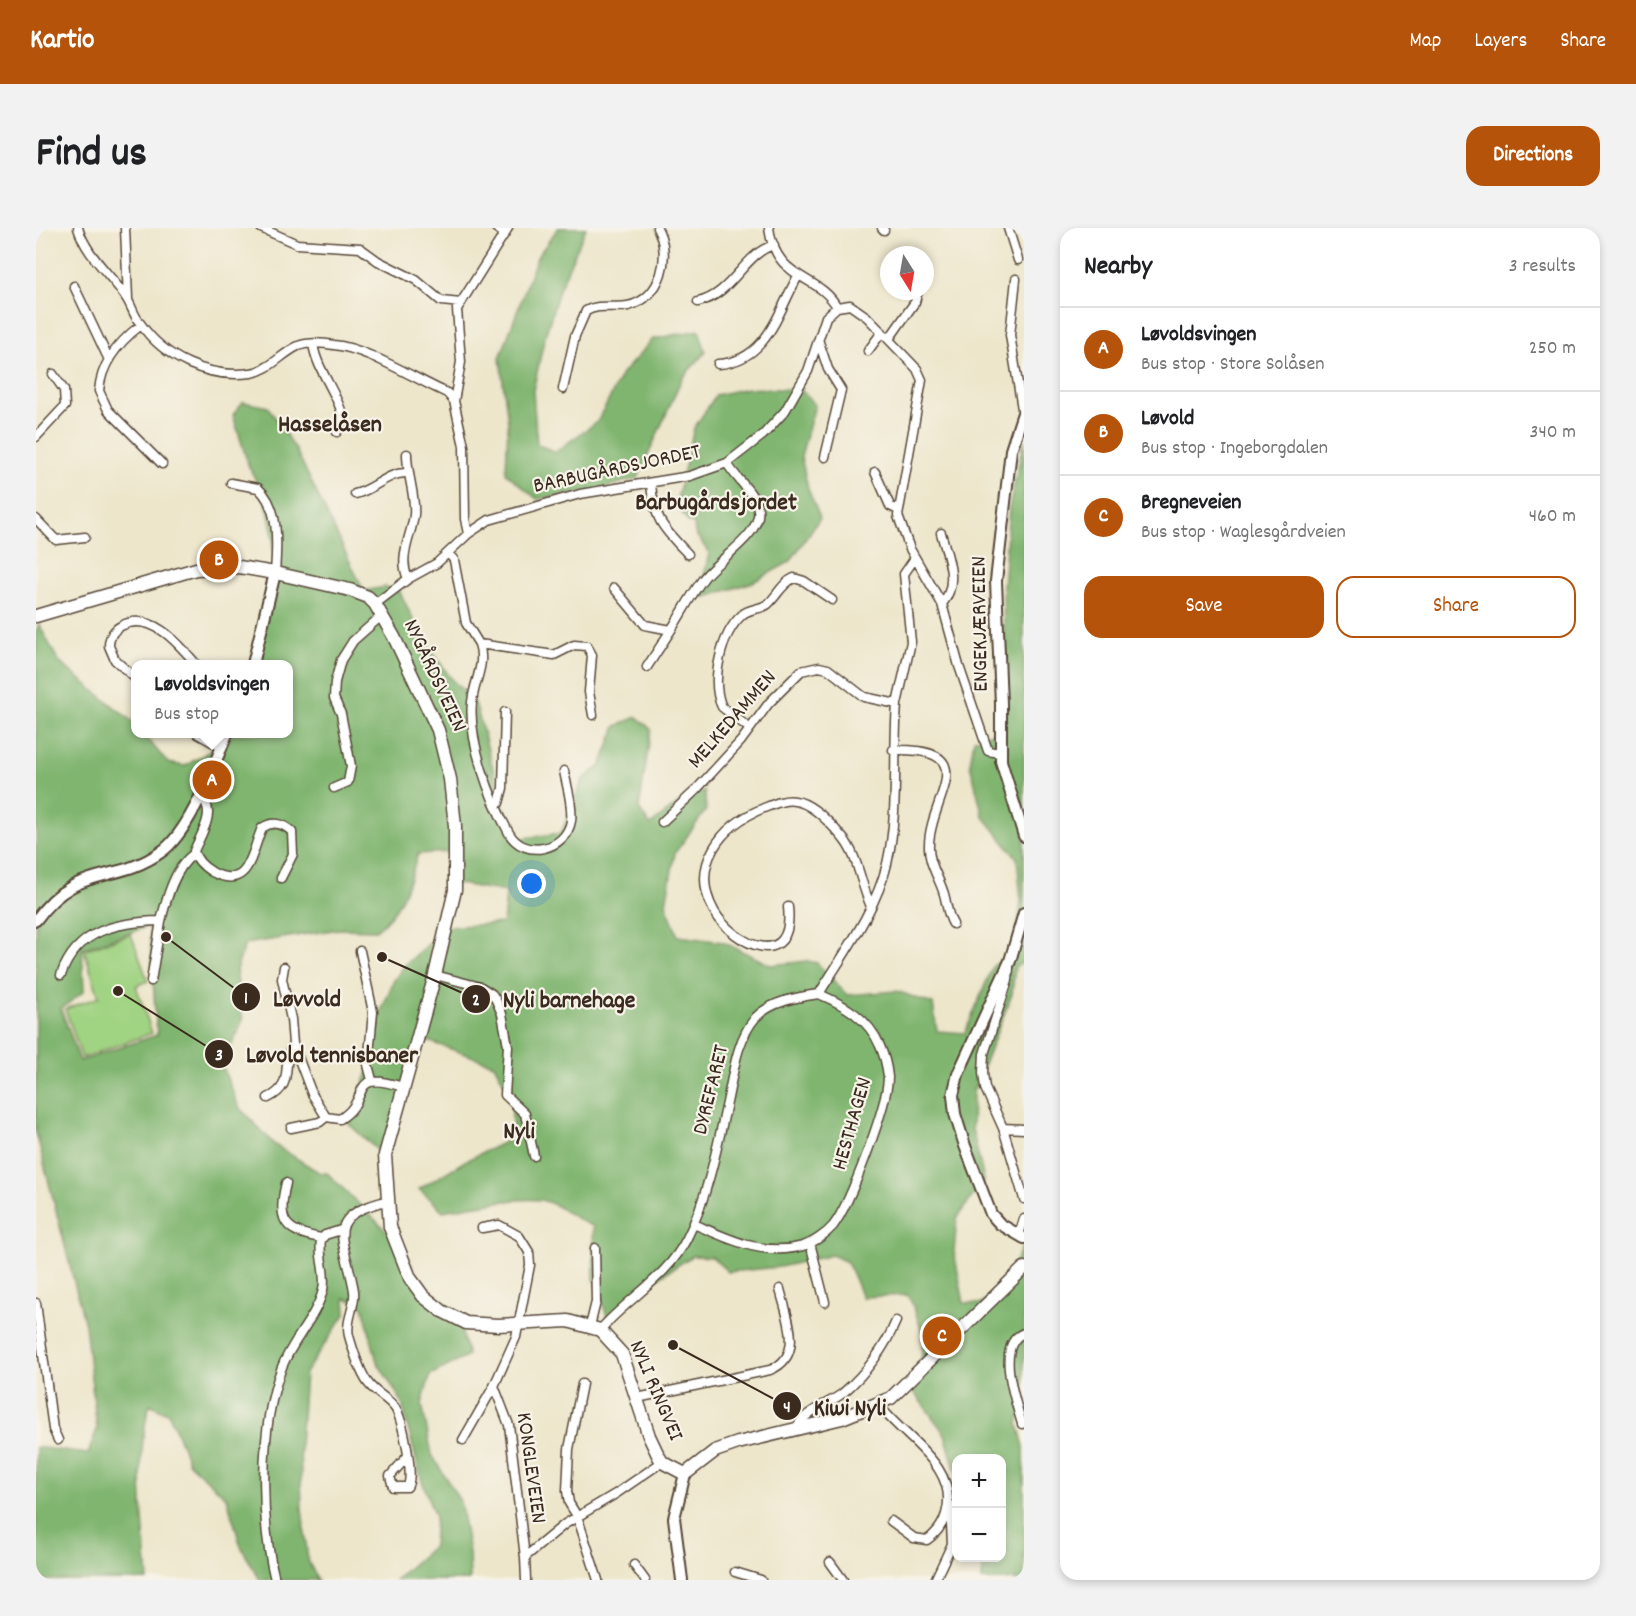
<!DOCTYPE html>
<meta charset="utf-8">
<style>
:root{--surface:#fff;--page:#f2f2f2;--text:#202124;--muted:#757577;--line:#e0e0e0;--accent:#b45309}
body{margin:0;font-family:Dekko,sans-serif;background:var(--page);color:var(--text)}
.controls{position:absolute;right:18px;bottom:18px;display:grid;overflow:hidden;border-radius:12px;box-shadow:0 3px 9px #0003}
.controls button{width:54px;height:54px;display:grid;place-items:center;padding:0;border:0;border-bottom:2px solid var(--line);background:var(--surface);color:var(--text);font:30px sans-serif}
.compass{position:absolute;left:844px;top:18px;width:54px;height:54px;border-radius:50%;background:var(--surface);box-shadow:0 3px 9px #0003;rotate:169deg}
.you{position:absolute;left:496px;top:656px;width:21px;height:21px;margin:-15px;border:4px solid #fff;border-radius:50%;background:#1a73e8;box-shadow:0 0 0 9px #1a73e833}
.badge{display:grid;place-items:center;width:39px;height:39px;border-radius:50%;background:var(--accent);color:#fff;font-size:20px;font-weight:700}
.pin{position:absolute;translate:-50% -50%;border:3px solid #fff;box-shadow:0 2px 6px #0006}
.popup{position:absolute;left:95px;top:432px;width:162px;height:78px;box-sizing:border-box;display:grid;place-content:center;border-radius:12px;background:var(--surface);filter:drop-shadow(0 2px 4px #0005);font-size:20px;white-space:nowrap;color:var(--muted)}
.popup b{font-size:22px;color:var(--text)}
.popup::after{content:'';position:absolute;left:50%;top:100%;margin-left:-12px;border:12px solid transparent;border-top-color:var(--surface)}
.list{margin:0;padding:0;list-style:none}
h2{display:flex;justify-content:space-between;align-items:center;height:78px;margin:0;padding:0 24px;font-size:26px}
h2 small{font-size:20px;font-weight:400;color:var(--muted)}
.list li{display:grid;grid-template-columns:39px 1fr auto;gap:18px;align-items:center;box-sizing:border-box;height:84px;padding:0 24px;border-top:2px solid var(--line)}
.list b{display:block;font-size:22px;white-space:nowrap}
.list p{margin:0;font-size:20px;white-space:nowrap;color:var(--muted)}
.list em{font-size:20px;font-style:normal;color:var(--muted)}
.actions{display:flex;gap:12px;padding:18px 24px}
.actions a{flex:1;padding:14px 0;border:2px solid var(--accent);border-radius:18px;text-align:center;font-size:21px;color:var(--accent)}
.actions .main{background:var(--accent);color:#fff}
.map{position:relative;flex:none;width:988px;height:1352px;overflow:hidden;border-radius:18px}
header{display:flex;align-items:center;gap:36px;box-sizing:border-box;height:84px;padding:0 30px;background:var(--accent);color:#fff}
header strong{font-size:28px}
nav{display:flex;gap:33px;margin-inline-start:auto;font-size:21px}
.intro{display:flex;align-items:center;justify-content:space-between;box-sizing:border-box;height:144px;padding:0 36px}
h1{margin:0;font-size:42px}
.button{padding:15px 27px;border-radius:18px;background:var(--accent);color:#fff;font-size:21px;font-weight:700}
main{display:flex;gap:36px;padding:0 36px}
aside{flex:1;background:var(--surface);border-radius:18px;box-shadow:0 3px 9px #0003}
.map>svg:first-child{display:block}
.green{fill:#a0d382;stroke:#6e7e50;stroke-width:1.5}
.forest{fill:#80b570;stroke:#5e7047;stroke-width:1.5;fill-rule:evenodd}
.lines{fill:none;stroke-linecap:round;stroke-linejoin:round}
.minor-casing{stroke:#564638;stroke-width:11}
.tertiary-casing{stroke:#564638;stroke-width:14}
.secondary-casing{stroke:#564638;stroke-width:15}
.minor{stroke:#fff;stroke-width:8}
.tertiary{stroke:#fff;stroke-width:10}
.secondary{stroke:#fff;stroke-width:12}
.labels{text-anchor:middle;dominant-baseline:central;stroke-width:4.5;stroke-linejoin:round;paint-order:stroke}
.street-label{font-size:22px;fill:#3b2a1e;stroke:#f7f3e8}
.neighbourhood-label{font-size:24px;font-weight:bold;fill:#3b2a1e;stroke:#f7f3e8}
.leader{fill:none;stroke:#3b2a1e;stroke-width:2}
.callout-dot{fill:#3b2a1e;stroke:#f7f3e8;stroke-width:2}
.mark-label{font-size:18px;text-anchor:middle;font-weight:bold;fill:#fff}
.callout-label{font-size:24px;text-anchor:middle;font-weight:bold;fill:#3b2a1e;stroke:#f7f3e8;stroke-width:4.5;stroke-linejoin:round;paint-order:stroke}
</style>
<header>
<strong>Kartio</strong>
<nav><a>Map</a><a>Layers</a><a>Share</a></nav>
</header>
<div class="intro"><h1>Find us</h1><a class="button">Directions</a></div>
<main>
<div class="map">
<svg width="988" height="1352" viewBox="0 0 988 1352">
<rect width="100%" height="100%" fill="#f7f3e8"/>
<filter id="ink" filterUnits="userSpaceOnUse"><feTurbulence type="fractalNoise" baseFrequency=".0167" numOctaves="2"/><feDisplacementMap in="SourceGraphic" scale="12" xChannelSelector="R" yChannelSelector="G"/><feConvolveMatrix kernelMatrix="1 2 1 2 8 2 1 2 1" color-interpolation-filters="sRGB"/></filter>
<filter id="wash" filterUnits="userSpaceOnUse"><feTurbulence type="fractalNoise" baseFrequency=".008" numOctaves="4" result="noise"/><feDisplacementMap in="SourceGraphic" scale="24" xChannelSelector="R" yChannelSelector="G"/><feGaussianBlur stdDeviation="1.35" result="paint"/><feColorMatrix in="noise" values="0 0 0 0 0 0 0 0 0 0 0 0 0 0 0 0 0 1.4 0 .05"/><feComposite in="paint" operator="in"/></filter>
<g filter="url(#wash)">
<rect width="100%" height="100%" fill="#ede6cb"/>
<!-- green -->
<path class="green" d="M95,706l17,47 -12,5 16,47 -70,25 -17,-49 34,-12 -15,-47z"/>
<!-- forest -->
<path class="forest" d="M522,0h28l-27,62 -15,50 -11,51 4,53 18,8 43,-31 24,-47 31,-35 46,-9 7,22 -24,26 -44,100 -44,13 -57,8 -31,-26 2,-51 -8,-64 37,-101z
M712,160l53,2 14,15 -14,51 7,33 12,29 -30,44 -37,20 -50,16 -1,-13 7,-32 -14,-20 -1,-9 -6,-2 -12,-19 18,-75 22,-33z
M207,174l25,5 28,43 68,141 21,-4 14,3 23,48 31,43 22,21 28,103 15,34 43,-6 22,-54 18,-13 15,-40 21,-9 14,12 -12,80 11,16 42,-32 13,-2 1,19 -31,43 -9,51 12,32 45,6 48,23 36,-4 10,2 30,32 50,-4 36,13 4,27 28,2 28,-67 21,-14 7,-51 -4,-43 -34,-42 -13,-52 4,-25 21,-7 2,-52 7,-47 -1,-46 6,-79 15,-68v523l-9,3 -3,28 -39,98 -1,37 12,51 -27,38 -3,34 10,51 18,1 28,-31 14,-30v157l-6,24 6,23v133h-42l2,-22h18v-100h-45l-1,14 -11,-38 -32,-43c13,-42 14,-56 -5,-96l-46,2 -15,-35 -15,-7 -52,12 -52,5 -16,-15 -20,-1 -45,29 -39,34 -14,-40 -1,-53c-18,-6 -29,-18 -45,-24 -17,-8 -84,5 -105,9l-24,-22 46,-28 48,-23 -2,-42 -17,-32 -66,-23 -12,7 -30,110 -37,-34 20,-55 10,-53 15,-36 11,-15 42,-38 56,-4 3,-31 -52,-9 -5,-31 -31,2c-10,31 -16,55 -42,76l-37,-1 -94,15 -9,26 7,50 -21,46 17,41 36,38 45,28h7l76,74 19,41 37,34 9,34 -38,19 -8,29 10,51 28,46 9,52 1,27h-75l38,-34 2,-29 -15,-42 -19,-75 -24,-38 -14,-56 -18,-8 1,15 -41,60 -5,73 2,62 6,53 10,19h-58l-19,-33 -14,-49 -38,-35 -20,-49 -19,-10c-16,53 -6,121 -2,176h-112v-133l52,7 9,-25 -12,-104 -49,-193v-500l3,-8 20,38 75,61 2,11h7l25,29 17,3 45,-27 2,-5h56v-70h-33l19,-78 -1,-52 -8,-36 -16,-31 -16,-52zM113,698l8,109 -77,26 -19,-52 23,-18 -2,-42z"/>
</g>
<g filter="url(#ink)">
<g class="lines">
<!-- minor casing -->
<g class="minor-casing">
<path id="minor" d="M42,0c9,29 33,46 49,71 5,8 7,17 13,24 24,35 68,56 111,50 19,-3 30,-19 47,-27 10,-4 26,-3 36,-1 33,3 81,34 113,48l7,8
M89,0l3,71
M225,0l36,16 63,4 18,13 38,19 25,21 20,2
M460,0l9,6
M733,0c7,54 49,45 68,79l13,-2 17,12 50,52 5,11 -24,136 12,33 32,55 17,62 29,85 12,2
M846,0l2,2
M972,0l10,32
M980,51l-6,56 13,80
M38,58l35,74
M662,74c34,-7 46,-49 76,-57
M105,97c-21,16 -40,38 -42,66l9,19 54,54
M853,111l26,-37 3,-11
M783,114l9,27 13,21 -16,67
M277,116c4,27 25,49 31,76l-7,12
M832,123l14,-19
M682,136c50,-3 60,-53 80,-88
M527,161l12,-53 11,-25c13,-8 28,-2 42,-5 34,-8 44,-51 29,-78
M0,209l29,-31 -1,-16 -11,-16
M371,226c0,21 9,43 7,61 -3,23 -16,41 -6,64
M839,244l15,34 8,4
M195,255l27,5c22,19 19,57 17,85
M615,256c3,36 13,45 37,70
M319,266c19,-4 33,-22 52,-21
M0,291l20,21 29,-3
M905,305c6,23 19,50 1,71
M432,306l-3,-15 -1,-73 -10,-45 7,-39 -4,-53 51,-81
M412,325l6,7 12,63 13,21 75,11 20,-10 13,1 5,9 -3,37 4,23
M578,360l31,37 26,5c11,-17 20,-35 32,-51 13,-19 60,-44 55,-70 -3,-16 -23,-31 -31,-46
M339,376l33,-25 29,-16 31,-29 21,-14 91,-26 110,-18 37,-13 36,-28 22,-24 23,-40 18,-54 11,-10
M443,416c7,21 -5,37 -7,58 -4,39 18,97 37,131 15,27 57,17 62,-12 2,-16 -4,-34 -7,-50
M611,439l24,-37
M100,451l-21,-19 -6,-14c0,-8 4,-16 12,-20 30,-16 58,18 75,38
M713,500l-27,-21c-12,-26 -1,-73 20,-92 7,-7 18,-5 26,-11 10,-9 13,-20 26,-26l10,3 28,19
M162,506l23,13
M857,522c93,-3 36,49 36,95 -1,18 10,32 15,49 3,10 3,20 9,30
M298,560l14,-6 3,-16 -10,-52 -7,-16 1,-16 6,-22 12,-19 26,-23h4
M164,568c18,14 1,38 -6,55 2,9 10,16 18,21 38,20 39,-20 50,-44 10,-7 21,-5 30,4l1,22 -12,24
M460,576l3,-1 4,-15 2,-76
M626,594l33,-31 46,-50 28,-38 32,-32 18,-4 9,2 36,28 33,7 14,-62 -7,-68 11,-16
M752,679c7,64 -53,40 -74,4 -25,-46 7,-86 50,-103 10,-4 21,-9 31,-7 17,2 37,24 47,36 16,18 18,45 28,67
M324,723l13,61 -5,53 4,15
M248,739l-2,12 9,40 2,25 19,50 14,23 14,2c34,-21 5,-50 63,-32
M973,740l-1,12 -24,74 -1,19 2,15 18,40 21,71
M25,747c16,-45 55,-53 100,-54 5,-21 14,-55 33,-67
M399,747l46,12 11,7 4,6 6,14 6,32 -3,49 20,19 9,42
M115,753l10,-60
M232,870c28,-13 12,-34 25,-54
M255,900l29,-6 6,-5
M967,900l21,1
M250,955c-9,37 -3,49 36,55
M350,973c-66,16 -40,40 -32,90 2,15 -9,30 -5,45 4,14 11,36 19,47 7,10 20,15 27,25 8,11 20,70 12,79h-14l-3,-11 17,-19
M658,996c35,15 70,33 109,22 10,-3 23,-12 30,-20 17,-22 55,-122 55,-149 -1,-10 -4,-22 -8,-31 -11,-27 -35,-41 -61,-52
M446,1000l17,-3 20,11 10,16 1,13 -14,72 -22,49 15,39 16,132
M983,1007l5,-16
M774,1015l15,59
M0,1075l17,126 5,11
M554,1098l6,-24 -1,-54
M564,1102c28,-32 68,-53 87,-92 19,-37 30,-89 39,-131 7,-29 9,-66 30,-90 16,-16 42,-20 63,-23 25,-41 57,-84 68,-130 12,-52 6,-107 10,-160
M546,1156l-13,65 -2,42 2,12 8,13 21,64
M601,1170l133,-28c35,-14 17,-52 10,-81
M843,1177c24,33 81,61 67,109 -3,10 -10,20 -19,26l-13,-2 -23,-17
M986,1196c-6,-22 -28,-80 2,-91
M759,1202c10,-20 31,-24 48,-37 24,-21 41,-43 53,-72
M427,1212l31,-54
M794,1334l13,18
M598,1337l11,15
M699,1344l26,8
M239,1352c-15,-61 -16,-154 7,-213 10,-27 34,-49 41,-77 4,-17 -5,-33 -2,-50l4,-5 16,-5
M490,1352l-1,-23 40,-33 52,-31 45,-31
M899,1352l17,-36 -2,-40"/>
</g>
<!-- tertiary casing -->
<g class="tertiary-casing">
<path id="tertiary" d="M988,182l-13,40 -15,131 5,123v57l23,75
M217,436l22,-91
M988,685l-14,48 -52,113 -5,21 2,19 10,32 26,68 9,10 24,14
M0,692c40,-57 79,-35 125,-68 29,-20 52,-85 66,-118
M646,1352l-8,-62 11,-44"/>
</g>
<!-- secondary casing -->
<g class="secondary-casing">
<path id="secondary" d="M0,388l160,-47 43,-2 36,6 75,17 18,7 7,7 19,33 44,93 12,49 5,47v64l-20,85 -50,180 5,72 20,51 13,18 19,15 24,12 32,2 70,-4 32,9 22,24 27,82 9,19 4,7 23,12 30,-23 23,-8 104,-25 49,-20 133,-130"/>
</g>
<!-- minor -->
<use href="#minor" class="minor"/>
<!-- tertiary -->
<use href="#tertiary" class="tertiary"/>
<!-- secondary -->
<use href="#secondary" class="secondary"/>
</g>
</g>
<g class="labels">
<!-- street labels -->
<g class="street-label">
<text transform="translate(581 242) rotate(-12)">BARBUGÅRDSJORDET</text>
<text transform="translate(945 396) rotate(-91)">ENGEKJÆRVEIEN</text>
<text transform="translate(398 448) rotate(65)">NYGÅRDSVEIEN</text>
<text transform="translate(697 492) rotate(-49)">MELKEDAMMEN</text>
<text transform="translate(676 862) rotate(-76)">DYREFARET</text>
<text transform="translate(817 896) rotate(-74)">HESTHAGEN</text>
<text transform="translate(619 1163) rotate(67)">NYLI RINGVEI</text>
<text transform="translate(494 1240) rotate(82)">KONGLEVEIEN</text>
</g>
<!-- neighbourhood labels -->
<g class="neighbourhood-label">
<text x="294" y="198">Hasselåsen</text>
<text x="680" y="276">Barbugårdsjordet</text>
<text x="483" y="905">Nyli</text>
</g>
</g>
<!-- callouts -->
<path class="leader" d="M130 709L210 769M346 729L440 771M82 763L183 826M637 1117L751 1178"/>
<g class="callout-dot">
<circle cx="130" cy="709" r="6"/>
<circle cx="346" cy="729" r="6"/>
<circle cx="82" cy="763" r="6"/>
<circle cx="637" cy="1117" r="6"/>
<circle cx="210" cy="769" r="15"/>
<circle cx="440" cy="771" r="15"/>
<circle cx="183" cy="826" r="15"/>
<circle cx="751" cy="1178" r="15"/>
</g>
<g class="mark-label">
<text x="210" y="775">1</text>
<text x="440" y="777">2</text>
<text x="183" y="832">3</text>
<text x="751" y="1184">4</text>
</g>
<g class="callout-label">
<text x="271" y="778">Løvvold</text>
<text x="533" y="779">Nyli barnehage</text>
<text x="296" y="834">Løvold tennisbaner</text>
<text x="814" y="1187">Kiwi Nyli</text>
</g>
</svg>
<div class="controls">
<button>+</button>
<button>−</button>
</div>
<svg class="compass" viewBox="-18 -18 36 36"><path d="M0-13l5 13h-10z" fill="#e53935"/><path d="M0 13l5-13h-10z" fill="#757577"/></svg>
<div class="you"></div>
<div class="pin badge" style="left:176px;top:552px">A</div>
<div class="popup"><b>Løvoldsvingen</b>Bus stop</div>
<div class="pin badge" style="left:183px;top:332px">B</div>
<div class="pin badge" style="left:906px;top:1108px">C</div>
</div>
<aside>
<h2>Nearby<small>3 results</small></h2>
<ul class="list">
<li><span class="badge">A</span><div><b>Løvoldsvingen</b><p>Bus stop · Store Solåsen</p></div><em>250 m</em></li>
<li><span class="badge">B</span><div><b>Løvold</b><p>Bus stop · Ingeborgdalen</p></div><em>340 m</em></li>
<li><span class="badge">C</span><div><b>Bregneveien</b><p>Bus stop · Waglesgårdveien</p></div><em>460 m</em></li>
</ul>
<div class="actions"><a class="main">Save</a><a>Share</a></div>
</aside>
</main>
